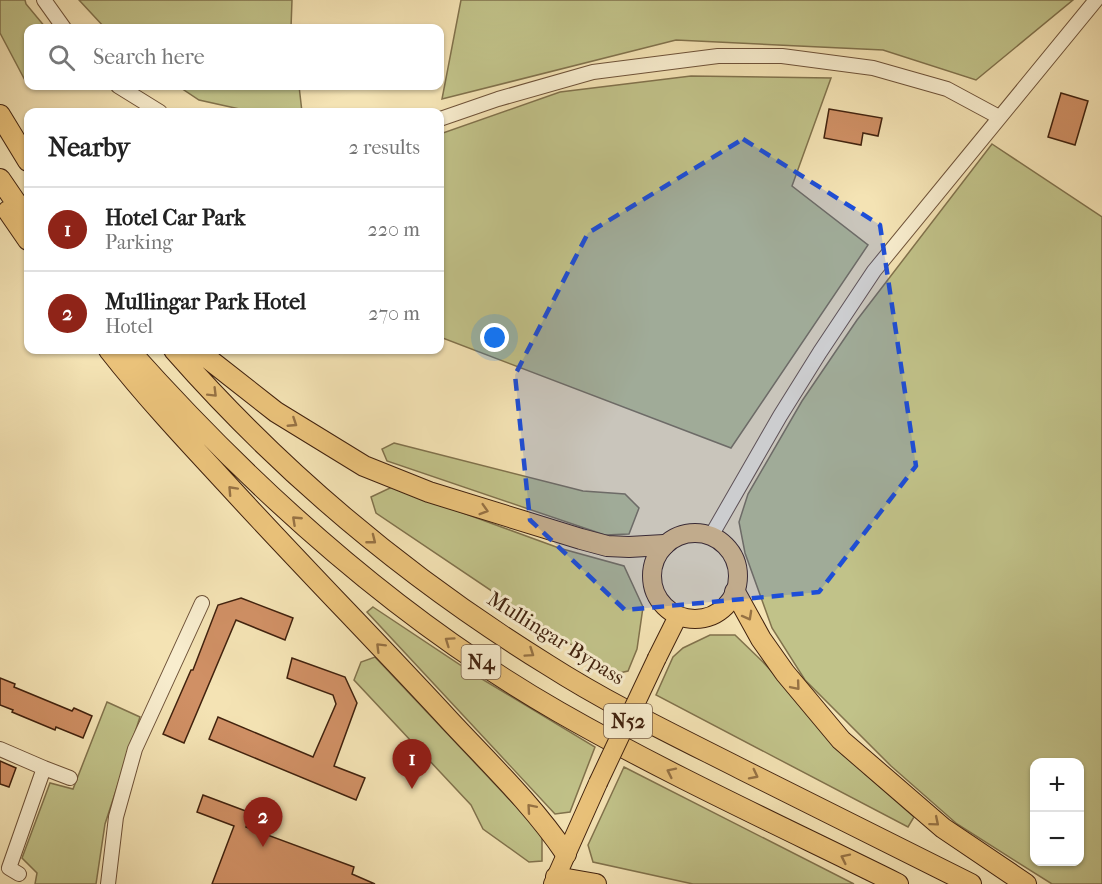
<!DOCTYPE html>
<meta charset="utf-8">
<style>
:root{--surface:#fff;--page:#f6f6f6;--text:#222;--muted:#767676;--line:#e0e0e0;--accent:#8f2418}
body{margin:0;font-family:"IM FELL French Canon",serif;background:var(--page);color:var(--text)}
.controls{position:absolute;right:18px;bottom:18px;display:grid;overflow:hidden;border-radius:12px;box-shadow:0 2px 4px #0004}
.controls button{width:54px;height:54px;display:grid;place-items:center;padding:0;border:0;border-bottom:2px solid var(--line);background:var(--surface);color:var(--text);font:30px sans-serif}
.you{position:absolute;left:495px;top:338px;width:21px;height:21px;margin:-15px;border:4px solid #fff;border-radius:50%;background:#1a73e8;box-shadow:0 0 0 9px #1a73e833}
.badge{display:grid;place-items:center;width:39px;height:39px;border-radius:50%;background:var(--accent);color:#fff;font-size:20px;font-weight:700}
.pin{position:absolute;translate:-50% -50px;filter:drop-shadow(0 2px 3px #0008)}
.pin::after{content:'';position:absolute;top:32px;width:21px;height:18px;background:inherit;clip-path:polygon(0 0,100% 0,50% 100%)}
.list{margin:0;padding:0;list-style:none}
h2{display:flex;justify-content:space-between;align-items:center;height:78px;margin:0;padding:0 24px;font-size:26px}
h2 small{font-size:20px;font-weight:400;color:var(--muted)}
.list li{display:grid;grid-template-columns:39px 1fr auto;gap:18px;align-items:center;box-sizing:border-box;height:84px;padding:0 24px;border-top:2px solid var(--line)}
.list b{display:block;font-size:22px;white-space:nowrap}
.list p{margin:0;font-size:20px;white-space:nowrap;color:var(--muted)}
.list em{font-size:20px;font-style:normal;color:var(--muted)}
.icon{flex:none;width:33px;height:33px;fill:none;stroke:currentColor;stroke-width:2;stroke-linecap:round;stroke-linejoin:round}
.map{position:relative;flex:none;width:1102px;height:884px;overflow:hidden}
.search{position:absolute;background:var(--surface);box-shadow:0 2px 4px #0004;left:24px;top:24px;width:420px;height:66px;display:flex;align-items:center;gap:15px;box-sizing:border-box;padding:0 21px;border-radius:12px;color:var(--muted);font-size:22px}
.panel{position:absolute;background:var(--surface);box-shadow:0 2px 4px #0004;left:24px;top:108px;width:420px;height:246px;border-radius:12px}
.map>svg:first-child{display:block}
.green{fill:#c1c289;stroke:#81724c;stroke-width:1.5;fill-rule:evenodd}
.building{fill:#d09065;stroke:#41220e;stroke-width:1.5}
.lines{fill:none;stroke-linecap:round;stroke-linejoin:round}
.minor-casing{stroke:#6e5238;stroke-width:16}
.major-casing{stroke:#41220e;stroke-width:20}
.highway-casing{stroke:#41220e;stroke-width:22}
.minor{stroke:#f8edce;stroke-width:14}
.major{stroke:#eac27a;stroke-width:18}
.highway{stroke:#eac27a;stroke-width:20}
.major-bridge-casing{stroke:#41220e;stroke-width:20;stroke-linecap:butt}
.major-bridge{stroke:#eac27a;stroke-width:18}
.oneway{stroke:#967244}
.marked{fill:#1d4ed8;fill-opacity:0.2;stroke:#1d4ed8;stroke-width:4.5;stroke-dasharray:12 8;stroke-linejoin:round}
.labels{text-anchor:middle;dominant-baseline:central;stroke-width:6;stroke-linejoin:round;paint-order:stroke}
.shield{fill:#f8edce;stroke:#785f48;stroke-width:1.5}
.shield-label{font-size:20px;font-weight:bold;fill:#41220e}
.street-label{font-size:21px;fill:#41220e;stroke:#f8edce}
</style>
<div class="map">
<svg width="1102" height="884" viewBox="0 0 1102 884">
<rect width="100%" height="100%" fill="#f4e3b4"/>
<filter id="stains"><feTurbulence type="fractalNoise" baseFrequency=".00333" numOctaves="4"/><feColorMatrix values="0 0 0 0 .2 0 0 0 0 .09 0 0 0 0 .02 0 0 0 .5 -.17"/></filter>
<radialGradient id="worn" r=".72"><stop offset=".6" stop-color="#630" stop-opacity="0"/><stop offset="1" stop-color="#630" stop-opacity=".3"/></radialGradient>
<!-- green -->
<path class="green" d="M0,0h25l1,4 20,24h-18v58l-28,-53z
M79,0h213l-1,28h-186z
M461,0h612l-97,80 -93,-30 -207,-10 -234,59z
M691,76l140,2 -39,108 76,59 -137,203 -291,-111v-203l120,-42z
M178,86h121l3,26h-49l-54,-12z
M992,144l110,73v667h-50l-95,-60 -66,-58 -86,-86 -33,-52 -27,-75 -6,-31 9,-28 54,-93 55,-81zM1034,762h46v100h-46z
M394,443l189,48 42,3 14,14 -10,26 -24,1 -218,-74 -5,-12z
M392,487l167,61 65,18 19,41 -6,42 -9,22 -13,3 -239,-161 -5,-16z
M373,607l104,69 118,71 -25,65 -15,2 -188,-202z
M710,635h25l28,27 102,112 49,43 -6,10 -252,-132 17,-38 10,-9z
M375,657l167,177v27l-13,1 -46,-33 -12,-24 -117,-125 7,-18z
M107,702l33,15 -35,107 -9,60h-61l2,-11 -15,-15 28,-75 23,6z
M624,767l230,117h-161l-100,-22 -5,-17z"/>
<!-- building -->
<path class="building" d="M1061,93l27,8 -13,44 -27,-8z
M829,109l53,9 -4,18 -15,-3 -2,12 -37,-7z
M241,598l52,20 -8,22 -49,-20 -52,123 -21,-9 28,-64h2l25,-65z
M292,658l53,19 12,26 -23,63 31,12 -9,22 -147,-61 9,-22 95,40 23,-53 -3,-9 -46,-17z
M0,678l15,6 -1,3 58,24 2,-3 18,8 -9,22 -27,-11 -1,3 -43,-18 1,-2 -13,-5z
M0,761l16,7 -7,19 -9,-3z
M203,795l48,18 -5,14 108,40 -2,7 23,10h-163l22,-58 -37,-14z"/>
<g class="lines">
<!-- minor casing -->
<g class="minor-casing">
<path id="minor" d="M44,0l20,28
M118,86l42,26
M440,119l58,-20 95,-27 125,-16h64l91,12 74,21 52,28
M711,536l69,-120 40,-64 54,-81 222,-271
M0,749l44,19 -35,100 10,6
M44,768l26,10
M108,884l8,-67 19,-68 67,-146"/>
</g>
<!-- major casing -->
<g class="major-casing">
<path id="major" d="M652 576a43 43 0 1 1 86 0a43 43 0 1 1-86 0Z
M657,658l21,-42
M553,884l45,-101"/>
</g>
<!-- highway casing -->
<g class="highway-casing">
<path id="highway" d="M0,115l28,46
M0,179l28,41
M8,211l20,29
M109,350c36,46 77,90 117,133 73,80 150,158 224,238 40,43 83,84 116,133
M129,350c125,140 266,268 430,362 110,63 226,116 339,172
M174,350c108,123 235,229 374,315 61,39 128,71 193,104 77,38 153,77 230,115
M197,350l79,62 88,54 65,26 152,47 26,7 22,1 35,-2
M735,592l26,47 24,34 56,67 102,88 83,56
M556,877l40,7"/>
</g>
<!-- minor -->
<use href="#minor" class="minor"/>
<!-- major -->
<use href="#major" class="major"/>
<!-- highway -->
<use href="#highway" class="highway"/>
<!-- major-bridge casing -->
<g class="major-bridge-casing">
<path id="major-bridge" d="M598,783l59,-125"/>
</g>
<!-- major-bridge -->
<use href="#major-bridge" class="major-bridge"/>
</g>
<!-- one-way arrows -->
<defs><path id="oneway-chevron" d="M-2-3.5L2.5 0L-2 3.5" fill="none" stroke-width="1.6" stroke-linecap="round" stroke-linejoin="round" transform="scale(1.5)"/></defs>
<g class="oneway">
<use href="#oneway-chevron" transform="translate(213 393) rotate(45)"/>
<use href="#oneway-chevron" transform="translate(293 423) rotate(33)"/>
<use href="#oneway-chevron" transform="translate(232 490) rotate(-133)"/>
<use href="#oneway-chevron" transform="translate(484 510) rotate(17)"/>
<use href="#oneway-chevron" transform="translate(296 520) rotate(-137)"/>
<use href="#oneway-chevron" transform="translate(372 540) rotate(38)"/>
<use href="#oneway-chevron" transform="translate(748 616) rotate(61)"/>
<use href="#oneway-chevron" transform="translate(449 641) rotate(-145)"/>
<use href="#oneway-chevron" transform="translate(380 647) rotate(-135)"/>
<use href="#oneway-chevron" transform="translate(530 653) rotate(34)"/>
<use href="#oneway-chevron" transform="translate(796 686) rotate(50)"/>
<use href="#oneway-chevron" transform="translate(671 772) rotate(-154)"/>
<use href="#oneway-chevron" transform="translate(754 775) rotate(27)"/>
<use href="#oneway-chevron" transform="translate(531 808) rotate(-131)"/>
<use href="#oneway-chevron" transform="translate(935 822) rotate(40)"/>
<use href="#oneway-chevron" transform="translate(845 858) rotate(-154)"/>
</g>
<!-- marked area -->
<path class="marked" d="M743,139l137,86 36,241 -97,126 -194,18 -95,-90 -15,-145 73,-142z"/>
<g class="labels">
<!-- shield labels -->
<g class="shield">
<rect x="461.5" y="645" width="39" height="34" rx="4.5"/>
<rect x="604" y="704" width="48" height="34" rx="4.5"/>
</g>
<g class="shield-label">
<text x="481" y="662">N4</text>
<text x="628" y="721">N52</text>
</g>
<!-- street labels -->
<g class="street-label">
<text transform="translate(556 638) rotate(32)">Mullingar Bypass</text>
</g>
</g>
<rect width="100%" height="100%" filter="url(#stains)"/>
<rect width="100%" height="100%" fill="url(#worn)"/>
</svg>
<div class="controls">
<button>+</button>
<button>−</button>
</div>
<div class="you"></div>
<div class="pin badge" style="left:412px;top:789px">1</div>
<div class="pin badge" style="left:263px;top:847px">2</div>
<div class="search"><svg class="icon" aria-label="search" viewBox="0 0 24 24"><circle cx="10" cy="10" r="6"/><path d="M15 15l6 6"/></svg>Search here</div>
<section class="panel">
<h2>Nearby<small>2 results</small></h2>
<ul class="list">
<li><span class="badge">1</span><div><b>Hotel Car Park</b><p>Parking</p></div><em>220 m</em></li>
<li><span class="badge">2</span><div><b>Mullingar Park Hotel</b><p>Hotel</p></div><em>270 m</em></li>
</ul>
</section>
</div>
